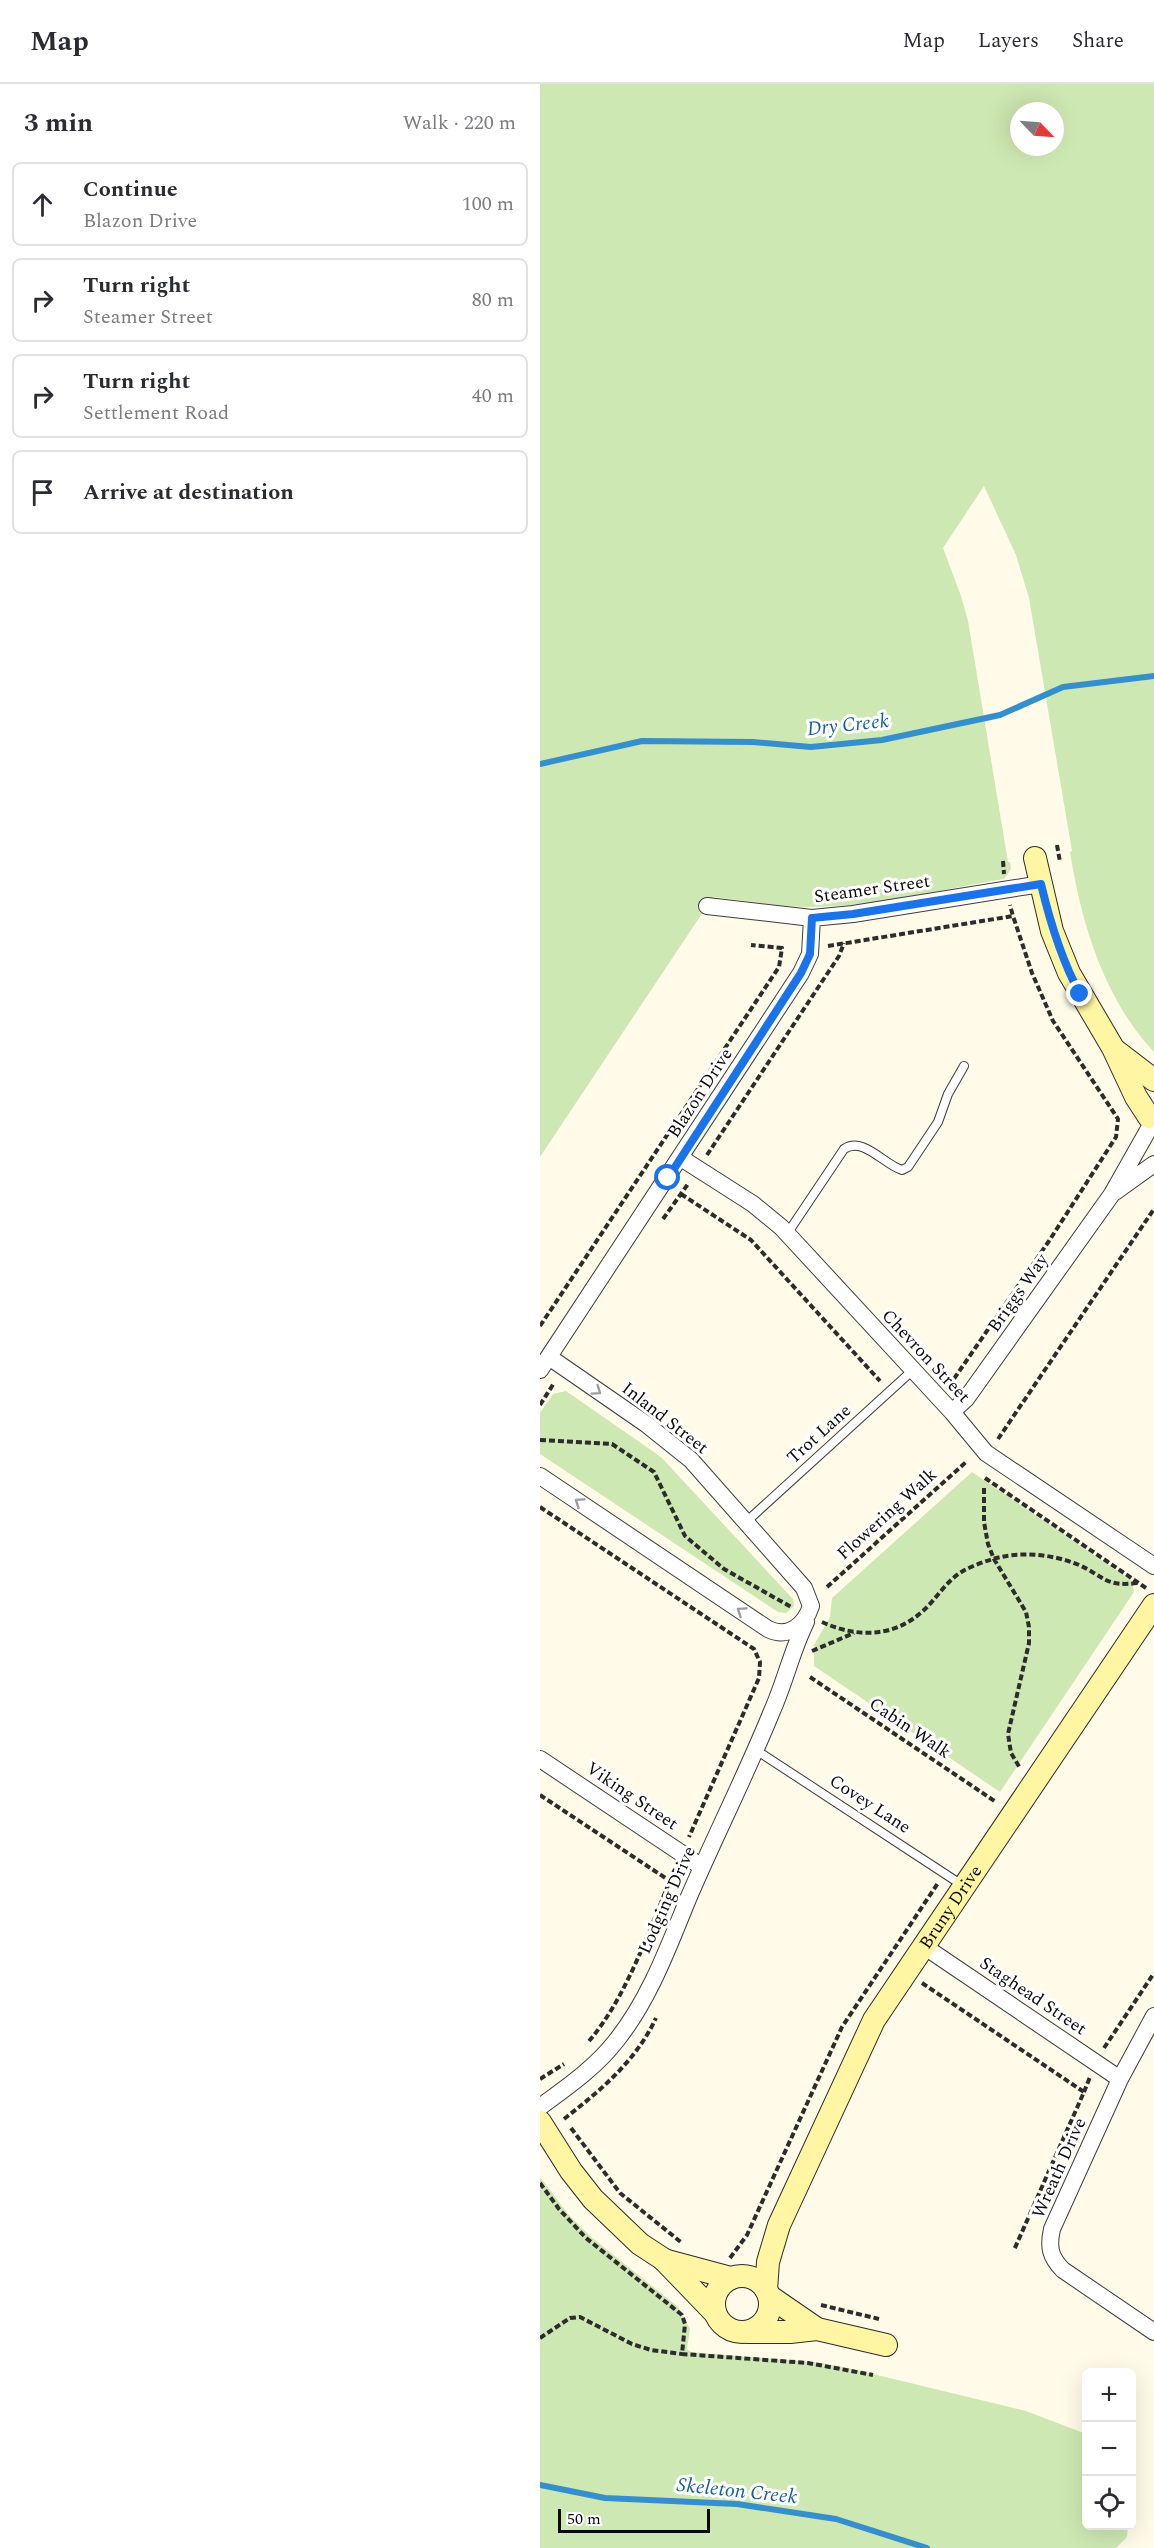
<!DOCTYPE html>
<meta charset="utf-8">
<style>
:root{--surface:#fff;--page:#f7f7f7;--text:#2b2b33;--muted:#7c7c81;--line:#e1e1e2}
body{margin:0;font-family:Spectral,serif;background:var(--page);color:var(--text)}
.controls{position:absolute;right:18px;bottom:18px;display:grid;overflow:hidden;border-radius:9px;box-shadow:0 6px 24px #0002}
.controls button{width:54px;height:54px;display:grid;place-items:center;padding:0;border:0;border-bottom:2px solid var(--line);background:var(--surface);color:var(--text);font:30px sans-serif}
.compass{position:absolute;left:470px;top:18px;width:54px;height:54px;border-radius:50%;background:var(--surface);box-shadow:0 6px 24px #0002;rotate:115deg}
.scale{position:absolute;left:18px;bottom:15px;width:152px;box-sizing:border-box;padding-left:6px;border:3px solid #0a0a0a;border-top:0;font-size:16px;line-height:21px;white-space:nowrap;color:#0a0a0a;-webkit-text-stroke:4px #fff;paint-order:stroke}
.stop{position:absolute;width:18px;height:18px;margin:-14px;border:4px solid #1a73e8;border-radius:50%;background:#fff}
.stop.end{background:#1a73e8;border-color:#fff;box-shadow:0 2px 6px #0008}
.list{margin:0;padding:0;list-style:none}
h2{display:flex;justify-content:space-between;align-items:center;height:78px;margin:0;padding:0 24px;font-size:26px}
h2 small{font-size:20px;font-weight:400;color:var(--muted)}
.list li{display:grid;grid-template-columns:39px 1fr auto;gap:18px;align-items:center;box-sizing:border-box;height:84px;margin:0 12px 12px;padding:0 12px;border:2px solid var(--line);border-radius:9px}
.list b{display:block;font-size:22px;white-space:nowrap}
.list p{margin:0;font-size:20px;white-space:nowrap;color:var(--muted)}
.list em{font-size:20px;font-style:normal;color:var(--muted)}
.icon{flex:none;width:33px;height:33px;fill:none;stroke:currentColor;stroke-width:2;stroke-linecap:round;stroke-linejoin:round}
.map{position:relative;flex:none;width:614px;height:2464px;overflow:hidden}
header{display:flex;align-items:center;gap:36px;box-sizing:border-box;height:84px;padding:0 30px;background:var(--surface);border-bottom:2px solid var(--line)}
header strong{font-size:28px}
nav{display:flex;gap:33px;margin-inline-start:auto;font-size:21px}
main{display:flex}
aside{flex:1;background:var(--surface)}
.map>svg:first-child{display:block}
.green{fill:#cee8b3;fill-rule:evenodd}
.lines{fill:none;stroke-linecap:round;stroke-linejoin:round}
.stream{stroke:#358fcc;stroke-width:6}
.lane-casing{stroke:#3d3d3d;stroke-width:10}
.street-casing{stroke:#3d3d3d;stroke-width:18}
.secondary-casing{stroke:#2c2c2c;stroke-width:24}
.path{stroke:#2c2c2c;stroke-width:4;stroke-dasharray:6 3;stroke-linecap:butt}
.lane{stroke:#fff;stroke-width:8}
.street{stroke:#fff;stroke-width:16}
.secondary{stroke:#fff5a3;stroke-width:22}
.oneway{stroke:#9d9d9d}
.route{stroke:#1a73e8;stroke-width:8}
.labels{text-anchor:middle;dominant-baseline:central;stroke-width:6;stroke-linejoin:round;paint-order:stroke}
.street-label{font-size:18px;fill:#0a0a0a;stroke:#fff}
.water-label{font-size:20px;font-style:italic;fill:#16609a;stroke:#fff}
</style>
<header>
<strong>Map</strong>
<nav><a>Map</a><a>Layers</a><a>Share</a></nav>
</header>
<main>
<aside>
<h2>3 min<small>Walk · 220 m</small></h2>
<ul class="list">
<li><svg class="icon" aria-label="ahead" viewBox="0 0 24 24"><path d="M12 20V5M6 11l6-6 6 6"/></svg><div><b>Continue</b><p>Blazon Drive</p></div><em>100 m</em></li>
<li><svg class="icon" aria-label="right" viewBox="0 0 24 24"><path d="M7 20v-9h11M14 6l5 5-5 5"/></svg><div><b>Turn right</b><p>Steamer Street</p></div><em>80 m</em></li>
<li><svg class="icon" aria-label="right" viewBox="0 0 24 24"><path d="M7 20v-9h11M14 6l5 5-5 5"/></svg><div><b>Turn right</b><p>Settlement Road</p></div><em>40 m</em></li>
<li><svg class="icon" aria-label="arrive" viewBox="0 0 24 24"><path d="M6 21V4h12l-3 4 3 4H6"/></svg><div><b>Arrive at destination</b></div></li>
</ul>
</aside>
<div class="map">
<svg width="614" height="2464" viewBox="0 0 614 2464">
<rect width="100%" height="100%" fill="#fffbe8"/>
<!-- green -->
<path class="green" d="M0,0h614v968c-50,-53 -73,-130 -84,-200l2,-1 -43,-253 -13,-43 -32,-69 -41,62 18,48 7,25 40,241h2l1,7 -7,10c-66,11 -133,29 -200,28 -30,-1 -61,-7 -91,-10l-173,260zM479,27h36v36h-36z
M26,1307l95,66 132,142 1,7 -8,7 -8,-1 -238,-158v-41l13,-19z
M432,1388l159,108 3,12 -134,200 -186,-126v-21l16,-28 2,-19z
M0,2093l29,38 21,21 88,71 12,22 -3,20 4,3 131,11 26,5 178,43 60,23v92h42l-1,11 -11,11h-576z"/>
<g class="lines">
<!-- stream -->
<path class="stream" d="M0,680l102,-23 111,1 58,5 71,-7 118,-25 63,-28 91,-11
M0,2401l65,13 132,6 99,15 91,29"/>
<!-- lane casing -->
<g class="lane-casing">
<path id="lane" d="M247,1150l57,-85c19,-13 39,15 58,21l6,-3 30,-45 10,-28 16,-28
M206,1438l167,-152
M216,1666l206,135"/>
</g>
<!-- street casing -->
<g class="street-casing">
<path id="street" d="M167,822l105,12 41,-4 188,-30
M141,1074l72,46 28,23 171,185 34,41 168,113
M575,1108l39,-28
M0,1286l261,-397 9,-19 2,-36
M412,1328l14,-13 146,-205 39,-69
M0,1392l228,153c20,10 37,-4 43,-23l-7,-18 -113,-128 -45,-36 -97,-67
M0,1675l162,108
M385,1863l195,132
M614,1932l-34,63 -68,150c-4,18 -2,28 11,41l91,62
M0,2023c27,-20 55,-39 76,-66 33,-41 52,-93 72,-142 27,-63 58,-124 84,-188 13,-29 20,-61 34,-89"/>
</g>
<!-- secondary casing -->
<g class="secondary-casing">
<g id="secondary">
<path d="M495,774l17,73 17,42 44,75 23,49 13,20"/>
<path d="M576,967l38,29"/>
<path d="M0,2038l31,49 22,28 47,45 23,15 52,54"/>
<path d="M124,2176l67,18"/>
<circle cx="202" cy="2220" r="28"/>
<path id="s1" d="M226,2206l2,-28 11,-37 95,-205 280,-415"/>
<path d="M229,2212l48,33"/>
<path d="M208,2248h42l27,-3 69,16"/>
</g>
</g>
<!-- path -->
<path class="path" d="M517,761l3,17
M463,777l1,13
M288,862l185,-30 -3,-11
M167,1071l132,-199 5,-13
M141,1110l70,46 129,141
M123,1135l25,-35
M0,1242l239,-359 3,-19 -31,-3
M409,1302l100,-145 67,-104 2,-18 -65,-98 -21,-48 -19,-57
M0,1321l14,-22
M458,1355l156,-230
M0,1356l72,4 42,28 31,64 39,33 69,39
M445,1394l161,110
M444,1404v34l4,22 6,15 32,53 3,15v16l-21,91 3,19 9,15
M0,1423l214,142 6,13 -1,16 -70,159
M287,1503l139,-125
M282,1538c35,16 72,16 102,-12 13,-12 23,-30 39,-39 9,-5 20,-9 30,-12 27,-8 60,-5 86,6 26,12 26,22 59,18
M272,1567l42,-18
M270,1593l186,125
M0,1711l130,86
M382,1899l162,109 -70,158
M49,1957c39,-45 62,-117 86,-172
M564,1964l50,-75
M0,1995l24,-15
M544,2008l6,-15
M24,2035c37,-29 72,-58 92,-101
M31,2044l49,65 62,50
M0,2099l19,26 27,29 96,77 3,9 -3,30 126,9 65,12
M190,2174l17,-23 95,-208 96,-144
M281,2221l58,14
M0,2254l30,-20 10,-1 52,27 19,6 31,4"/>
<!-- lane -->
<use href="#lane" class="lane"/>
<!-- street -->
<use href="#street" class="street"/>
<!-- secondary -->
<use href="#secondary" class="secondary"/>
</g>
<!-- one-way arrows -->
<defs><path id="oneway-chevron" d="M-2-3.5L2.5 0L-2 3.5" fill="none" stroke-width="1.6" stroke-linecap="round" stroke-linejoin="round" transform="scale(1.5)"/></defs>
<g class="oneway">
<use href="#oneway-chevron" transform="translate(57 1307) rotate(35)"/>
<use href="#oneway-chevron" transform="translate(39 1418) rotate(-146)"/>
<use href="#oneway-chevron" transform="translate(201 1527) rotate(-146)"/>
</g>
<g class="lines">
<!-- route -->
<path class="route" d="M128,1094l133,-205 9,-19 2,-36 41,-4 188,-30c9,38 20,75 39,110"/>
</g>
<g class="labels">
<!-- street labels -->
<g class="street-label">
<text transform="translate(332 805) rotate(-8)">Steamer Street</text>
<text transform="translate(160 1009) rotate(-57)">Blazon Drive</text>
<text transform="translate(478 1209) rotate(-55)">Briggs Way</text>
<text transform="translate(386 1272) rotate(47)">Chevron Street</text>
<text transform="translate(125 1334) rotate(38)">Inland Street</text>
<text transform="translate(279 1350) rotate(-42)">Trot Lane</text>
<text transform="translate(347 1430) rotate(-42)">Flowering Walk</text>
<text transform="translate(370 1644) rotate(34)">Cabin Walk</text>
<text transform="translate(92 1712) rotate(34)">Viking Street</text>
<text transform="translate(330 1720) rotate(33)">Covey Lane</text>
<text transform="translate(127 1816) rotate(-66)">Lodging Drive</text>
<text stroke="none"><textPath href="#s1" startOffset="429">Bruny Drive</textPath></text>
<text transform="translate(493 1912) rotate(34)">Staghead Street</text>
<text transform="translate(519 2084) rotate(-66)">Wreath Drive</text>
</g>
<!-- water labels -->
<g class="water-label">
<text transform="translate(308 641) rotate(-6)">Dry Creek</text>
<text transform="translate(197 2407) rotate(6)">Skeleton Creek</text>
</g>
</g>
</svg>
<div class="controls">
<button>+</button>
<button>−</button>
<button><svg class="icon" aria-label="locate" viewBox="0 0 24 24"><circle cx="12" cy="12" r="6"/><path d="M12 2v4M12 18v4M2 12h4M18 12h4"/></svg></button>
</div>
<svg class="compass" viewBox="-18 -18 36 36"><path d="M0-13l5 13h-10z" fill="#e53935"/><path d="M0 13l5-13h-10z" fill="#7c7c81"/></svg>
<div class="scale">50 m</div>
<div class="stop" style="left:128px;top:1094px"></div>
<div class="stop end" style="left:540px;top:910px"></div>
</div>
</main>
